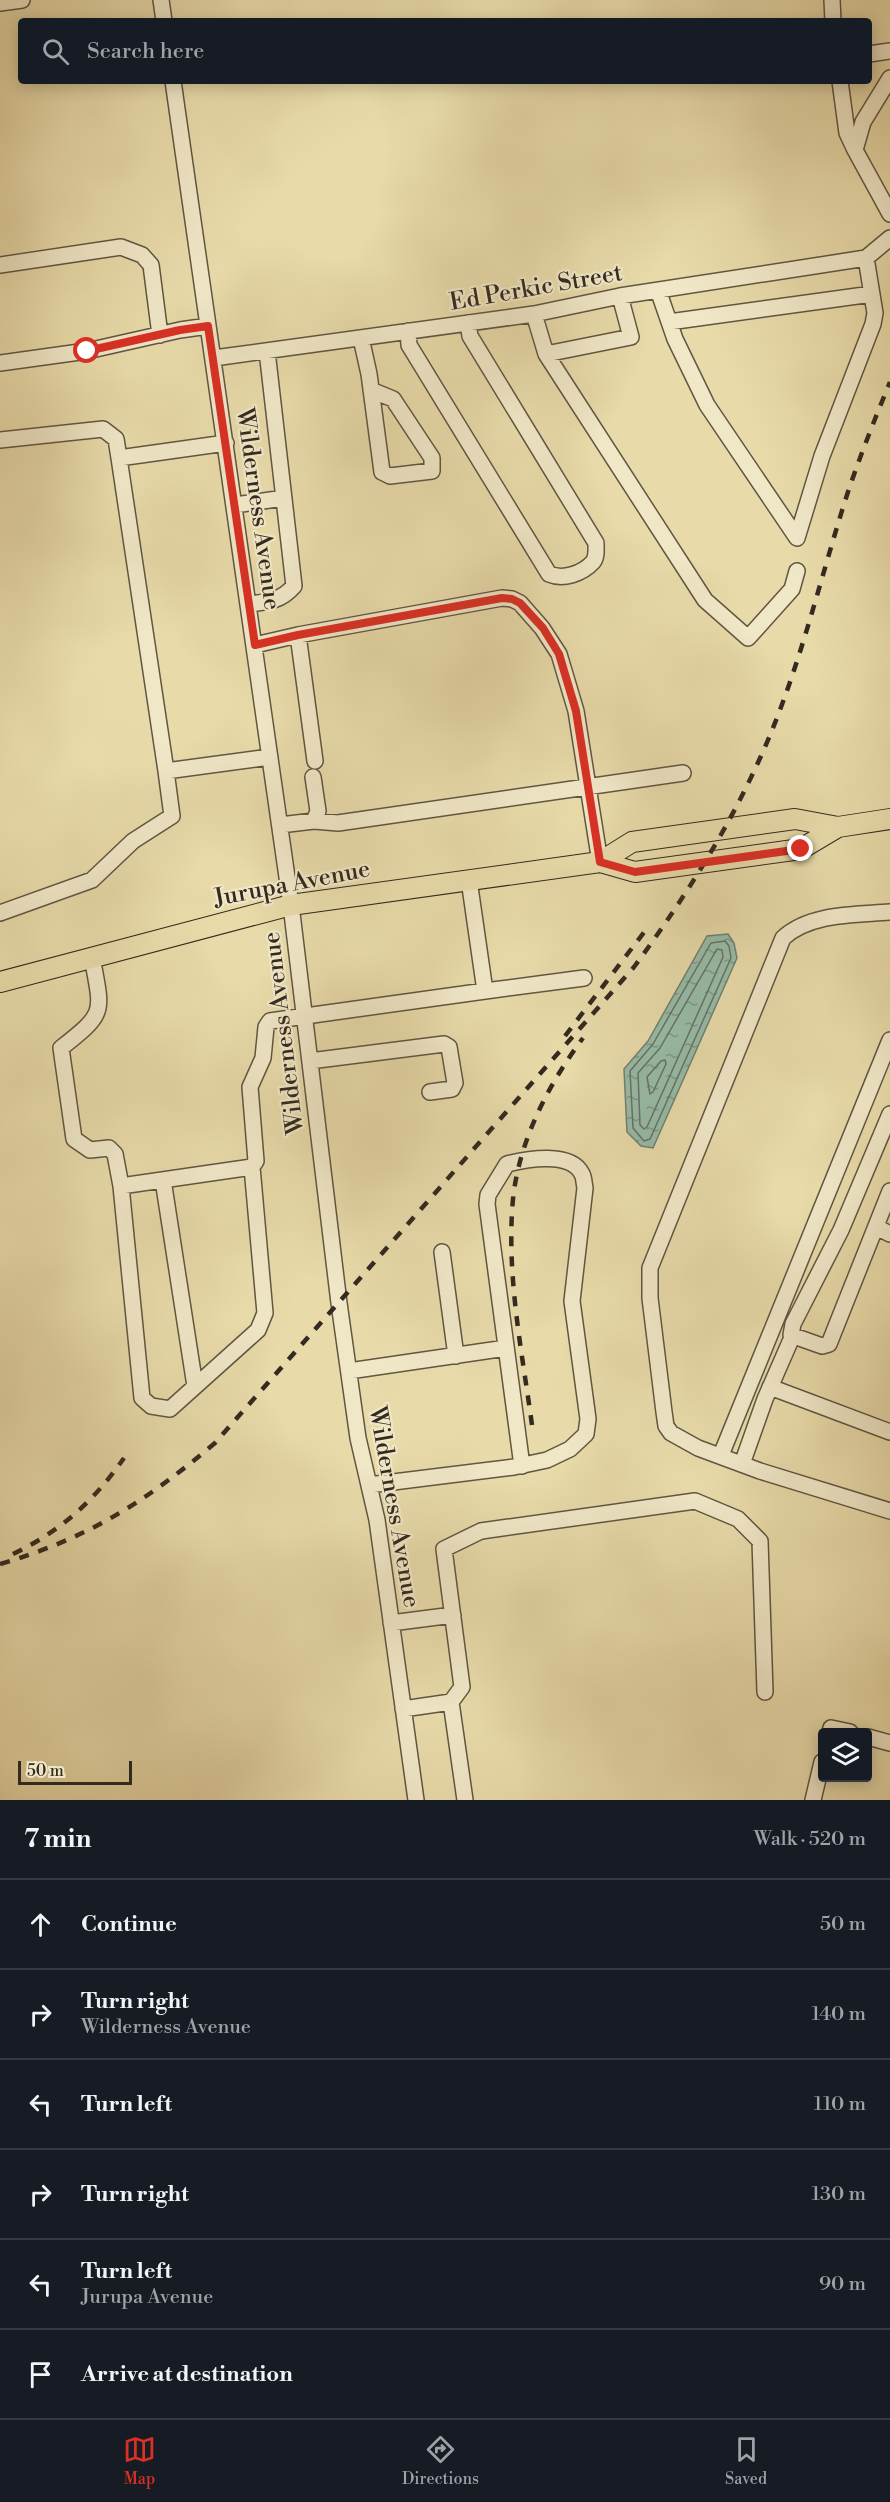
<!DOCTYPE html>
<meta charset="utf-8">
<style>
:root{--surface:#171b24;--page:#242831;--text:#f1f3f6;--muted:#9ea1a6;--line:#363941;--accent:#d93025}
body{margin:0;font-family:"Libre Bodoni",serif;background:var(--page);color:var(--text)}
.controls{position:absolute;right:18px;bottom:18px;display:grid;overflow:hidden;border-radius:6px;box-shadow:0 3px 15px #0003}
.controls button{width:54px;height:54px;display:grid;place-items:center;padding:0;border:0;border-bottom:2px solid var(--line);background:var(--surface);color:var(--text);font:30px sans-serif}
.scale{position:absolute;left:18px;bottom:15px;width:114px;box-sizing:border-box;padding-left:6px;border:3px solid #332a20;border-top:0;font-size:16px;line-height:21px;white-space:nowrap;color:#332a20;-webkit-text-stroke:4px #f0e7c7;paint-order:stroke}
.stop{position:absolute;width:18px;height:18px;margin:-14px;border:4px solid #d93025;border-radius:50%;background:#fff}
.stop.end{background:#d93025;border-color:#fff;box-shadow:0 2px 6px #0008}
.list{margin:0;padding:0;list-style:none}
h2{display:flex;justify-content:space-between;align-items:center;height:78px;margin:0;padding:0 24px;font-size:26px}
h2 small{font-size:20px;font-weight:400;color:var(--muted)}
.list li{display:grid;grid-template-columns:39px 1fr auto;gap:18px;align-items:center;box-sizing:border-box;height:90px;padding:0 24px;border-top:2px solid var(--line)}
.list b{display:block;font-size:22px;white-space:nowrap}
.list p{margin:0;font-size:20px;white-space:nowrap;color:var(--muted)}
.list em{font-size:20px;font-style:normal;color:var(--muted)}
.icon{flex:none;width:33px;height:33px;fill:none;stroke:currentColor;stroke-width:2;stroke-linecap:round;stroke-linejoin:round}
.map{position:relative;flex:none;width:890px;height:1800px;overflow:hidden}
.search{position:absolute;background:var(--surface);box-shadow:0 3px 15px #0003;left:18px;right:18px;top:18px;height:66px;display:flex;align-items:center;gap:15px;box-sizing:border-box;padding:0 21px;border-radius:6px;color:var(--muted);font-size:22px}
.sheet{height:618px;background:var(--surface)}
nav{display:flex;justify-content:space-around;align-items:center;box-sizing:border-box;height:84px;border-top:2px solid var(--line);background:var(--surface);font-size:16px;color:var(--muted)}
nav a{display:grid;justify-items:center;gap:3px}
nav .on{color:var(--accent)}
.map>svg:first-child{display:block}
.water{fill:url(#water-ripples);stroke:#6f8171;stroke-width:1.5}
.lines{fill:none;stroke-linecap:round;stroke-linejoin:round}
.shore{stroke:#657264;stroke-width:1.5}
.minor-casing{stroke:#605642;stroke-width:18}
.major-casing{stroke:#332a20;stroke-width:22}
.minor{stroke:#f0e7c7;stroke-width:15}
.major{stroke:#e8daa9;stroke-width:20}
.rail{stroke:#332a20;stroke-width:4.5;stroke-dasharray:10 10;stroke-linecap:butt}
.route{stroke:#d93025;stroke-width:8}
.labels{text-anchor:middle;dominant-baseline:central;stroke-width:4.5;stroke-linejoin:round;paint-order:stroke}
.street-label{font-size:24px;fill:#332a20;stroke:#f0e7c7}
</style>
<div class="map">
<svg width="890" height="1800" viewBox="0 0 890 1800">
<defs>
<pattern id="water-ripples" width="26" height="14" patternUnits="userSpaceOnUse" patternTransform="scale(1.5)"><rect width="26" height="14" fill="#97bba7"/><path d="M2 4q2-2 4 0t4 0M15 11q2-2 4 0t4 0" fill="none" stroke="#7c9888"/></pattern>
</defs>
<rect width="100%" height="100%" fill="#e8daa9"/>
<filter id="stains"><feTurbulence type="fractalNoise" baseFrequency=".00333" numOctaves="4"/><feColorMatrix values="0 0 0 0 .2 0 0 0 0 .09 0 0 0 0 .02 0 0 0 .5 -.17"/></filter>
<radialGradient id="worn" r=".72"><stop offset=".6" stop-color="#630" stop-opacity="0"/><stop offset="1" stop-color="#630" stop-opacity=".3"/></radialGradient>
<!-- water -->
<path class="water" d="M728,934l6,9 3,15 -84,190 -12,-2 -14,-14 -3,-63 24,-28 59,-105z"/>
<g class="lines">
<!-- shore -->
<path class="shore" d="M725,941l4,5 2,12 -81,181 -6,2 -11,-13 -3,-57 23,-27 58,-101z
M717,949l5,1 1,7 -76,170 -3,2 -4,-4 -2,-52 22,-25z
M661,1061l4,-1 1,4 -13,28 -3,2 -3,-17z"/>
<!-- minor casing -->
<g class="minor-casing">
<path id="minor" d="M161,0l3,21
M832,0l1,21
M0,3l22,-3
M869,54l21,-3
M890,78l-27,44 -8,28 35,64
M173,81l118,824 48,398 19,135 19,82 39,280
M840,81l7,52 8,17
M866,258l24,-20
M0,265l121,-18 21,8 9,10 9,70
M658,290l17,49 32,66 90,133 25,-82 51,-132 2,-11 -9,-55
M534,314l12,40 159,246 43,38 44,-49 5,-18
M669,322l203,-28
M408,331l1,14 140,229c14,6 33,0 44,-12 4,-5 3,-13 3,-19l-126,-207 -2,-13
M361,338l8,36 13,98 8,4 42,-5v-13l-39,-59 -22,-9
M546,354l85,-17 -11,-41
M214,358l320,-44 86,-18 246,-38
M0,363l87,-12 93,-21 28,-4
M0,440l103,-11 13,10 3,19
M226,443l-107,15 47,313 104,-14
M235,505l49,-7
M249,604c19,-2 32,-3 45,-18l-27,-235
M298,635l17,126
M255,645l43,-10 204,-37 10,1 8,4 22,25 17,26 17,57 24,151
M314,821l24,2 345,-50
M280,825l34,-4 4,-10 -5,-34
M890,912c-35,3 -80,1 -107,26l-133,330v30l14,114 2,14 5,7 27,15 62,23 130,40
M0,913l92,-33 41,-39 39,-25 -6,-45
M92,957c10,56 15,55 -31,91l13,91 16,11 19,-2 6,6 6,32 131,-19 4,-6 -6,-74 13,-29 3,-31 4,-6 215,-30 -16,-111
M485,991l99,-13
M310,1061l134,-17 5,3 6,36 -3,6 -22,3
M890,1114l-49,116 -48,94 -2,11 31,11 7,-2 61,-153
M163,1180l32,206
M121,1186l21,212 9,8 19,3 88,-79 7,-17 -13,-146
M876,1227l14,7
M442,1252l14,104
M349,1371l157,-23
M770,1387l120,45
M721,1455l169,-415
M742,1464l23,-65 28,-64
M369,1485l145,-18 33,-7 23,-11 16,-15 2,-15 -16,-118 13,-113c-1,-4 -1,-11 -3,-14 -11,-23 -55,-15 -75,-10l-19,31 -1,9 35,262
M391,1623l62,-8
M451,1702l14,98
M403,1709l48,-7 11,-15 -18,-138 37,-18 214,-30 43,18 22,22 5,151
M830,1732l1,-4 19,4
M868,1737l22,6
M813,1800l9,-38"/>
</g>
<!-- major casing -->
<g class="major-casing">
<path id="major" d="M600,862l35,10 166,-23 37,-22
M0,982l291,-77 309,-43 32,-20 163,-23 43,8 52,-8"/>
</g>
<!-- minor -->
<use href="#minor" class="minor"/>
<!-- major -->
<use href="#major" class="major"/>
<!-- rail -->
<path class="rail" d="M565,1036l80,-105
M532,1425c-10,-74 -26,-150 -19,-226 6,-58 35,-114 70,-161
M13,1554c48,-23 81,-53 111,-96
M0,1564c89,-26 145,-62 215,-121l419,-476c48,-65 94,-137 127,-211 37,-82 57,-169 84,-255 13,-40 29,-80 45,-119"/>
</g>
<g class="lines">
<!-- route -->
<path class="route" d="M87,351l93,-21 28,-4 47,319 43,-10 204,-37 10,1 8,4 23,25 16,26 17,57 24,151 35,10 166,-23"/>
</g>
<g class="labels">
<!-- street labels -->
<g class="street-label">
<text transform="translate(536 288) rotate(-10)">Ed Perkic Street</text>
<text transform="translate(258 509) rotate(82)">Wilderness Avenue</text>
<text transform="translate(292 884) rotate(-11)">Jurupa Avenue</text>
<text transform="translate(284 1033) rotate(-97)">Wilderness Avenue</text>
<text transform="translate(394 1507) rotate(80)">Wilderness Avenue</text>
</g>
</g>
<rect width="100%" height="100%" filter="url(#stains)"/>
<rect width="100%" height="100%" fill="url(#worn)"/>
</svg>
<div class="controls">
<button><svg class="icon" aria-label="layers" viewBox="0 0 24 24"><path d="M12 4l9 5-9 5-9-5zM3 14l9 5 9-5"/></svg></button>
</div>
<div class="scale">50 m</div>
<div class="stop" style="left:87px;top:351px"></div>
<div class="stop end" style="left:801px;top:849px"></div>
<div class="search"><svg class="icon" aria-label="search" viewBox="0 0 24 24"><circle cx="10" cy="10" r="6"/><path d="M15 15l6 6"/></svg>Search here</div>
</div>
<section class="sheet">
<h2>7 min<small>Walk · 520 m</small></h2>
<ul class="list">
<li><svg class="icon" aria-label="ahead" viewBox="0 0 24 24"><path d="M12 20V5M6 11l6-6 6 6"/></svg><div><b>Continue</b></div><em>50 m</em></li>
<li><svg class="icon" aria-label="right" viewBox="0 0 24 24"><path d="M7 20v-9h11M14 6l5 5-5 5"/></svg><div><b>Turn right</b><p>Wilderness Avenue</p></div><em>140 m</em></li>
<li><svg class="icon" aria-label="left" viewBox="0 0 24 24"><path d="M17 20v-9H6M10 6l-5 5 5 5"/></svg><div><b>Turn left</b></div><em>110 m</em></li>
<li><svg class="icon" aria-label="right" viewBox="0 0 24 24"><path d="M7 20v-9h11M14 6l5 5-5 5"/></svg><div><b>Turn right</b></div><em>130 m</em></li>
<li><svg class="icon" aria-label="left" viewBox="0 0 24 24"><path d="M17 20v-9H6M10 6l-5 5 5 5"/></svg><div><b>Turn left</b><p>Jurupa Avenue</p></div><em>90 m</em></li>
<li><svg class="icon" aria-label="arrive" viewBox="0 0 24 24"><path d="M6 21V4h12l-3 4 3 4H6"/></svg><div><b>Arrive at destination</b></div></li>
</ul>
</section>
<nav>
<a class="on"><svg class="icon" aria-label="map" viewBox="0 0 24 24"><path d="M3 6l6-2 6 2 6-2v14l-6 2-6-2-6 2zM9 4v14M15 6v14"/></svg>Map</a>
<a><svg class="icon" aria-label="directions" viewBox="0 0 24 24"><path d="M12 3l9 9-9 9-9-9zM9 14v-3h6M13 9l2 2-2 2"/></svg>Directions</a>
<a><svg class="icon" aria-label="saved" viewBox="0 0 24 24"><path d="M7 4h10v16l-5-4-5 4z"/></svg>Saved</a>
</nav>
